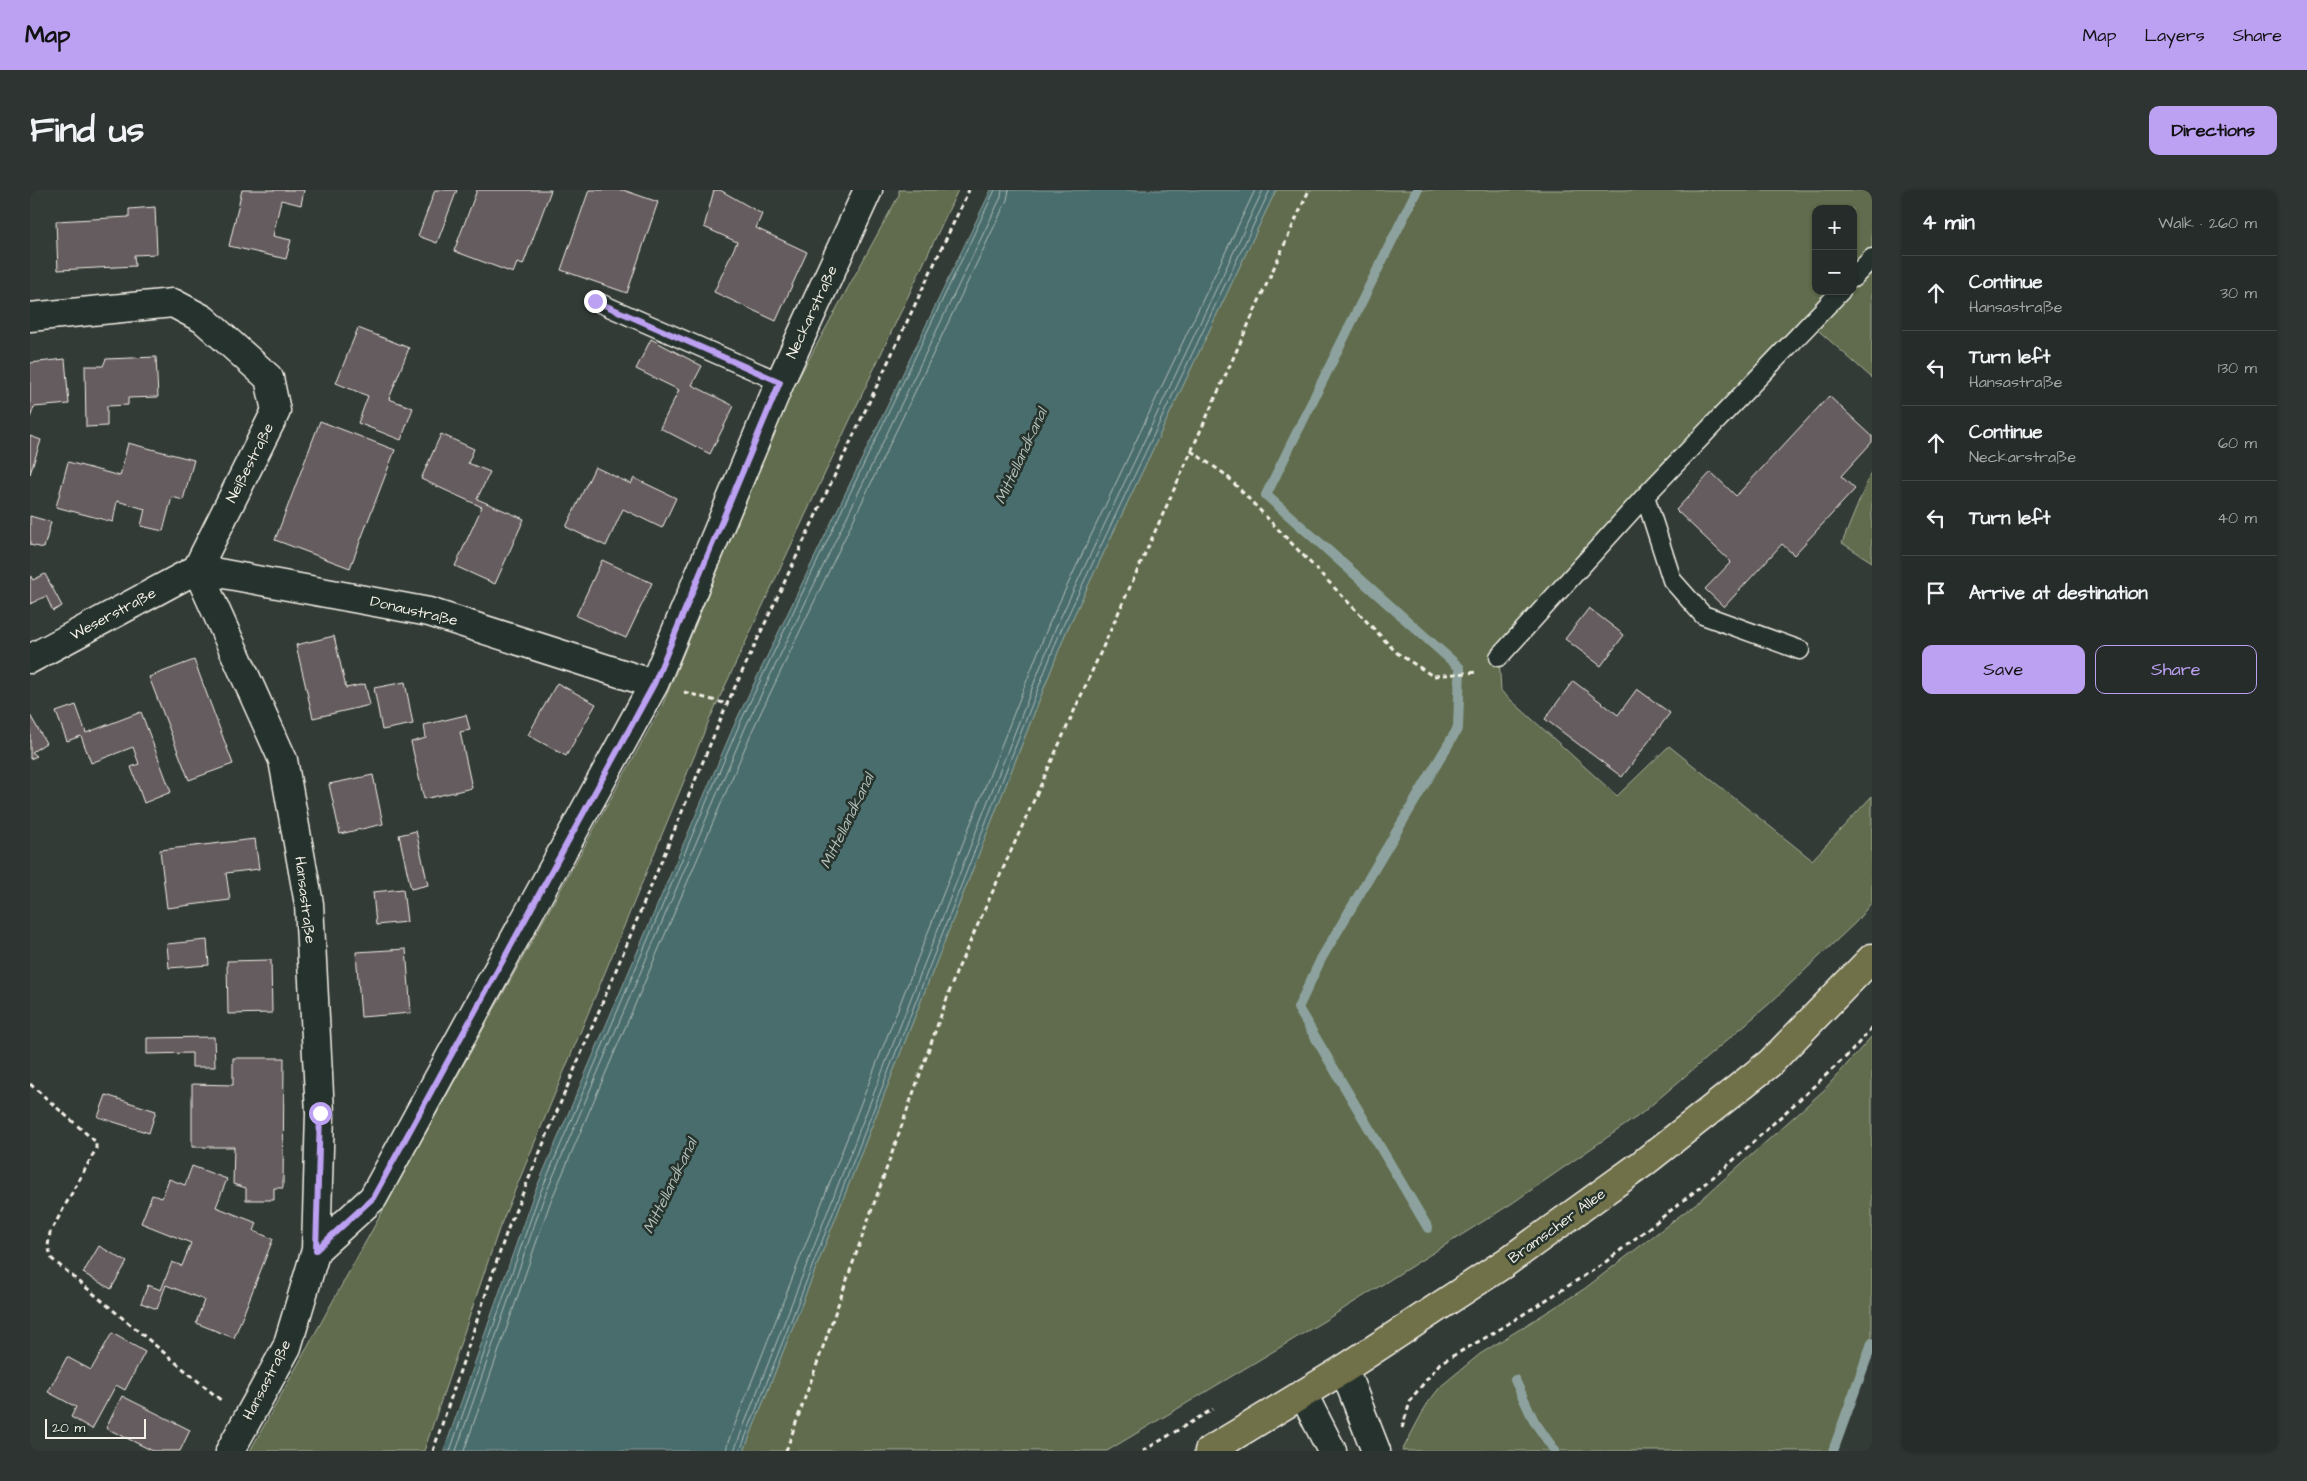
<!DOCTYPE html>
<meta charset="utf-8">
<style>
:root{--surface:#262c29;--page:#2e3431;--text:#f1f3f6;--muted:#a4a7a8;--line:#424846;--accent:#bca0f2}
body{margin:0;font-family:"Architects Daughter",sans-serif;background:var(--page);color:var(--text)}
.controls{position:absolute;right:15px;top:15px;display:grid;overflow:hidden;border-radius:10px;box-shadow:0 1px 4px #0004}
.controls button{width:45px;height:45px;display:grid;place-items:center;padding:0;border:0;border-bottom:1px solid var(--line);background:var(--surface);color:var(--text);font:25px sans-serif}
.scale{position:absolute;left:15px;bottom:12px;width:101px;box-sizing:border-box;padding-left:5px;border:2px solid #f4f1e8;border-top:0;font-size:14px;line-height:18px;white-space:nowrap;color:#f4f1e8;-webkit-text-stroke:4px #26332d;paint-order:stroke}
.stop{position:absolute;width:15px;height:15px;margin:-11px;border:4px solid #bca0f2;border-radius:50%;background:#fff}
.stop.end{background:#bca0f2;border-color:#fff;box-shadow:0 1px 5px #0008}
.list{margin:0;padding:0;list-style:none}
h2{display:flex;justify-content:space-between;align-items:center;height:65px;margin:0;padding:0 20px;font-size:21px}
h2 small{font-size:16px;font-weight:400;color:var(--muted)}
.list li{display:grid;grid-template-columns:32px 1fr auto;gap:15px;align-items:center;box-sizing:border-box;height:75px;padding:0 20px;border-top:1px solid var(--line)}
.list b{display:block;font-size:19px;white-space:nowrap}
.list p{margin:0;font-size:16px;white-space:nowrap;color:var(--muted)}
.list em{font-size:16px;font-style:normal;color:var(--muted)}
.actions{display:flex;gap:10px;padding:15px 20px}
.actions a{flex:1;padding:11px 0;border:1px solid var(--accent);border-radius:10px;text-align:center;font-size:18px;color:var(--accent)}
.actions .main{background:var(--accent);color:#111}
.icon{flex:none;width:28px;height:28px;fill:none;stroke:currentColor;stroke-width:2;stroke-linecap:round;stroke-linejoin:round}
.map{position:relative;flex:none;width:1842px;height:1261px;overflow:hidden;border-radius:10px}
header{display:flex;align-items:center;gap:30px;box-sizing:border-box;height:70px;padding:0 25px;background:var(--accent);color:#111}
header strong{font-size:24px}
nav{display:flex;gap:28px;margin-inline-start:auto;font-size:18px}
.intro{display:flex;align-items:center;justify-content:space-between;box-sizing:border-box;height:120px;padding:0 30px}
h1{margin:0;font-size:35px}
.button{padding:12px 22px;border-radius:10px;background:var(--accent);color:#111;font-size:18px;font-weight:700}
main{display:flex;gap:30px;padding:0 30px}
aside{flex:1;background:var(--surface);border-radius:10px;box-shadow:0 1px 4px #0004}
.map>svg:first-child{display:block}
.green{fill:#606c4d;stroke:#aaae9a;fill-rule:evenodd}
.water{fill:#496d6d;stroke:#8da29e}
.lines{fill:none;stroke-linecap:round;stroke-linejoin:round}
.shore{stroke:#b0bcb7;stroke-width:1}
.stream{stroke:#8da29e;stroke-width:10}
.building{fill:#655b5e;stroke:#f4f1e8}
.lane-casing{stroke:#f4f1e8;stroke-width:21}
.street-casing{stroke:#f4f1e8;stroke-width:31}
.primary-casing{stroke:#f4f1e8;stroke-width:31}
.path{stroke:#f4f1e8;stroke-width:3;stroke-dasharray:5 4;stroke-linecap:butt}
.lane{stroke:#26332d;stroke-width:18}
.street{stroke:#26332d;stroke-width:28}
.primary{stroke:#6f704a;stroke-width:28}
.route{stroke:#bca0f2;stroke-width:6}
.labels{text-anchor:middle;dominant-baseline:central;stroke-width:5;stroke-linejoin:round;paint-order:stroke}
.street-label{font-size:15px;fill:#f4f1e8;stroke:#26332d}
.water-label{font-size:16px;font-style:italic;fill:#b0bcb7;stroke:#26332d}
</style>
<header>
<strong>Map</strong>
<nav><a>Map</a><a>Layers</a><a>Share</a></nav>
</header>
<div class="intro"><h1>Find us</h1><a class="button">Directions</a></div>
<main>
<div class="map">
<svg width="1842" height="1261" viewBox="0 0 1842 1261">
<rect width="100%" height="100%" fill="#333b37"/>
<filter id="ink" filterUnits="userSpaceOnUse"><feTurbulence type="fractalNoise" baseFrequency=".02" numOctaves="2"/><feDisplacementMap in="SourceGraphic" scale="10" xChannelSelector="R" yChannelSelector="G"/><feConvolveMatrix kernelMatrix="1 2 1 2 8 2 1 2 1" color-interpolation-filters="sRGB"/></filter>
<g filter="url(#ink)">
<!-- green -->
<path class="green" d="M869,0h59l-248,528 -211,511 -75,222h-174l412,-745 132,-320 105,-191z
M1246,0h596v188l-61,-54 -312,333 2,34 116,105 52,-50 143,114 60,-64v106l-17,21 -87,82 -127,109 -130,90 -187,117 -217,130h-363l322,-819zM1786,19h37v82h-37z
M1842,280v92l-30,-19z
M1842,846v307l-39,108h-431l25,-47 14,-18 39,-32 104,-65 119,-91 121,-108z"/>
<!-- water -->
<path class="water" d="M961,0h285l-210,442 -322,819h-300l89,-255 203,-475z"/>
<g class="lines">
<!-- shore -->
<path class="shore" d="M420,1261l88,-253 202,-475 255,-533
M426,1261l87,-251 203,-474 255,-529 1,-7
M434,1261l86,-248 203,-474 254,-529 2,-10
M696,1261l2,-9 321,-818 206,-434
M704,1261l322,-824 207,-437
M710,1261l321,-821 209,-440"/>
<!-- stream -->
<path class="stream" d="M1387,0l-151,305 194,173 -2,60 -137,231 -23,49 130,220
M1485,1190l19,41 21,30
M1803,1261l39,-108"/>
</g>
<!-- building -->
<path class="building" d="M212,0h62l-3,15 -20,-5 -8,36 18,4 -5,19 -57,-13z
M405,0h22l-20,53 -19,-7z
M447,0h74l-28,75 -6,-2 -4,10 -59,-22z
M559,0h34l35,12 -31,91 -66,-23z
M684,0h6l42,24 -6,14 51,24 -31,69 -62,-29 23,-50 -33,-15z
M125,17l2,47 -23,1 1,11 -77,4 -2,-49 73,-4v-8z
M328,138l51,20 -20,51 24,9 -12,32 -43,-17 10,-27 -32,-13z
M621,149l51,27 -10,19 42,21 -24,48 -50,-26 19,-38 -43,-21z
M126,167l2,40 -30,1v7l-21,1v20l-21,1 -1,-61h18l3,-7z
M35,169l4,45 -35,3 -4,11v-55z
M1799,206l43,40v6l-31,34 14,13 -61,66 -12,-11 -58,63 -19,-18 26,-27 -55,-52 35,-38 25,24z
M290,231l75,29 -45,118 -75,-28z
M411,244l33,15 -6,14 22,9 -13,27 47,20 -29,65 -40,-18 27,-59 -61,-28z
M0,246l11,4 -11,34z
M98,253l66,17 -11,40 -11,-3 -9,34 -22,-5 4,-17 -28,-8 -4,21 -57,-15 12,-45 52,14z
M565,277l36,17 3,-6 42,20 -14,30 -39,-19 -17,37 -40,-19z
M0,326l21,6 -7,26 -14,-3z
M572,370l50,23 -26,55 -50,-22z
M15,384l17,32 -9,5 -7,-15 -16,8v-29l3,5z
M1559,418l35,27 -23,31 -36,-27z
M304,446l12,52 19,-4 5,21 -57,13 -17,-73z
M164,470l39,104 -44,16 -40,-103z
M1543,491l45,34 19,-26 33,24 -48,64 -77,-58z
M375,492l8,42 -31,6 -8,-42z
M527,493l39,21 -30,52 -38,-21z
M46,515l10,28 55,-21 30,80 -27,11 -13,-36 8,-3 -6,-17 -42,16 -10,-27 -14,5 -11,-29z
M0,525l16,28 -14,9 5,4 -7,3z
M436,525l4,15 -10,2 12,56 -48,11 -13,-57 15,-4 -2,-13z
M343,585l10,49 -43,10 -11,-50z
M386,641l12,54 -17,4 -12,-54z
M225,649l4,30 -33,4 4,27 -63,8 -7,-58z
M373,699l4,33 -31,3 -3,-33z
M177,750l2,25 -40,3 -2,-24z
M376,759l5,64 -50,4 -5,-65z
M241,770l1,53 -44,1 -1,-53z
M184,847l1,30h-23v-14l-45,1v-16z
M203,868h51l-1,130h-9v12h-28v-12l-13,-4 1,-37h-42v-63l41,1z
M76,905l50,16 -7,22 -51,-16z
M162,976l35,13 -11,28 41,16 -3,8 19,8 -39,99 -38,-15 8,-23 -38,-15 -9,24 -16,-6 7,-18 13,5 11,-28 10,4 9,-23 -50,-20 11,-28 10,3 7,-19 16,6z
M69,1056l28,16 -16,27 -28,-16z
M82,1143l33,19 -20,38 -9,-5 -24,44 -21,-12 5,-10 -28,-15 19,-35 24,13z
M92,1206l68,34 -10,21h-27l-47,-23z"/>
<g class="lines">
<!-- lane casing -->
<g class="lane-casing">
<path id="lane" d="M1823,88l19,-20
M565,111l185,81
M1770,460l-97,-35 -31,-35 -27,-84 196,-205
M1469,467l146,-161"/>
</g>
<!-- street casing -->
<g class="street-casing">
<path id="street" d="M0,127l143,-14 30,16 66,59 7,33 -79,158
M167,379l86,191 26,144 11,209 -4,137
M167,379l232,43 225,72
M0,469l167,-90
M1314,1179l32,82
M1273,1204l29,57
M200,1261l57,-104 29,-97 57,-52 281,-514 126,-302 88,-192"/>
</g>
<!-- primary casing -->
<g class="primary-casing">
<path id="primary" d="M1179,1261l135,-82 161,-106 137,-99 128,-101 102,-105"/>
</g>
<!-- path -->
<path class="path" d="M1161,261l35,24 171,178 36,23 45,-4
M654,502l43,12
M0,894l66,58v7l-46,84 -2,13 4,13 171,143
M1372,1238l9,-29 29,-36 52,-29 111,-70 124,-98 123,-113 22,-26
M403,1261l74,-220 220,-527 242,-514
M756,1261l170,-478 353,-783
M1113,1261l70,-42"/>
<!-- lane -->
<use href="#lane" class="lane"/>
<!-- street -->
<use href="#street" class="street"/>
<!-- primary -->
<use href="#primary" class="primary"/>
</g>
</g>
<g class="lines" filter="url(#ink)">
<!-- route -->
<path class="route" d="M290,923l-4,137 57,-52 281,-514 126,-302 -185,-81"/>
</g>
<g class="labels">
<!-- street labels -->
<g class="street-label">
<text transform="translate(782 122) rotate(-65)">Neckarstraße</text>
<text transform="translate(220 273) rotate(-63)">Neißestraße</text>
<text transform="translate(384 421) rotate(13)">Donaustraße</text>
<text transform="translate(83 424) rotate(-28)">Weserstraße</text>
<text transform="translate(275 710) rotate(83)">Hansastraße</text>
<text transform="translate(1527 1036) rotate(-36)">Bramscher Allee</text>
<text transform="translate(237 1190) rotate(-63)">Hansastraße</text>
</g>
<!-- water labels -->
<g class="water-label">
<text transform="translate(991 266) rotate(-65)">Mittellandkanal</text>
<text transform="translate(817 631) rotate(-64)">Mittellandkanal</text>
<text transform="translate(640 996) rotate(-64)">Mittellandkanal</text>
</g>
</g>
</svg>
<div class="controls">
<button>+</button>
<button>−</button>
</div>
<div class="scale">20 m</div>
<div class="stop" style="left:290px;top:923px"></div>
<div class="stop end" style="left:565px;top:111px"></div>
</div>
<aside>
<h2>4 min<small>Walk · 260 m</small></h2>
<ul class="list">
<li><svg class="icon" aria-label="ahead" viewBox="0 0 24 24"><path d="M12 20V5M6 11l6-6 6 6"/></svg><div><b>Continue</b><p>Hansastraße</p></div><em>30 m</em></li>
<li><svg class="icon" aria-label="left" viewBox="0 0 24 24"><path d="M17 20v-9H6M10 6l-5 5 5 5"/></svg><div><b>Turn left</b><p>Hansastraße</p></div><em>130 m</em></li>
<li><svg class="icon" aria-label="ahead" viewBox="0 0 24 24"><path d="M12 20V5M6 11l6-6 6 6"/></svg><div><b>Continue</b><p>Neckarstraße</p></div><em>60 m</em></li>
<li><svg class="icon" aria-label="left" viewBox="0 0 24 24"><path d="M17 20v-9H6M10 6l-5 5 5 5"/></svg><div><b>Turn left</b></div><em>40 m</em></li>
<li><svg class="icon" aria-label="arrive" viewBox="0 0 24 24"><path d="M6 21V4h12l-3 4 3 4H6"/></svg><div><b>Arrive at destination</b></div></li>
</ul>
<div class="actions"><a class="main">Save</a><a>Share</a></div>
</aside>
</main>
